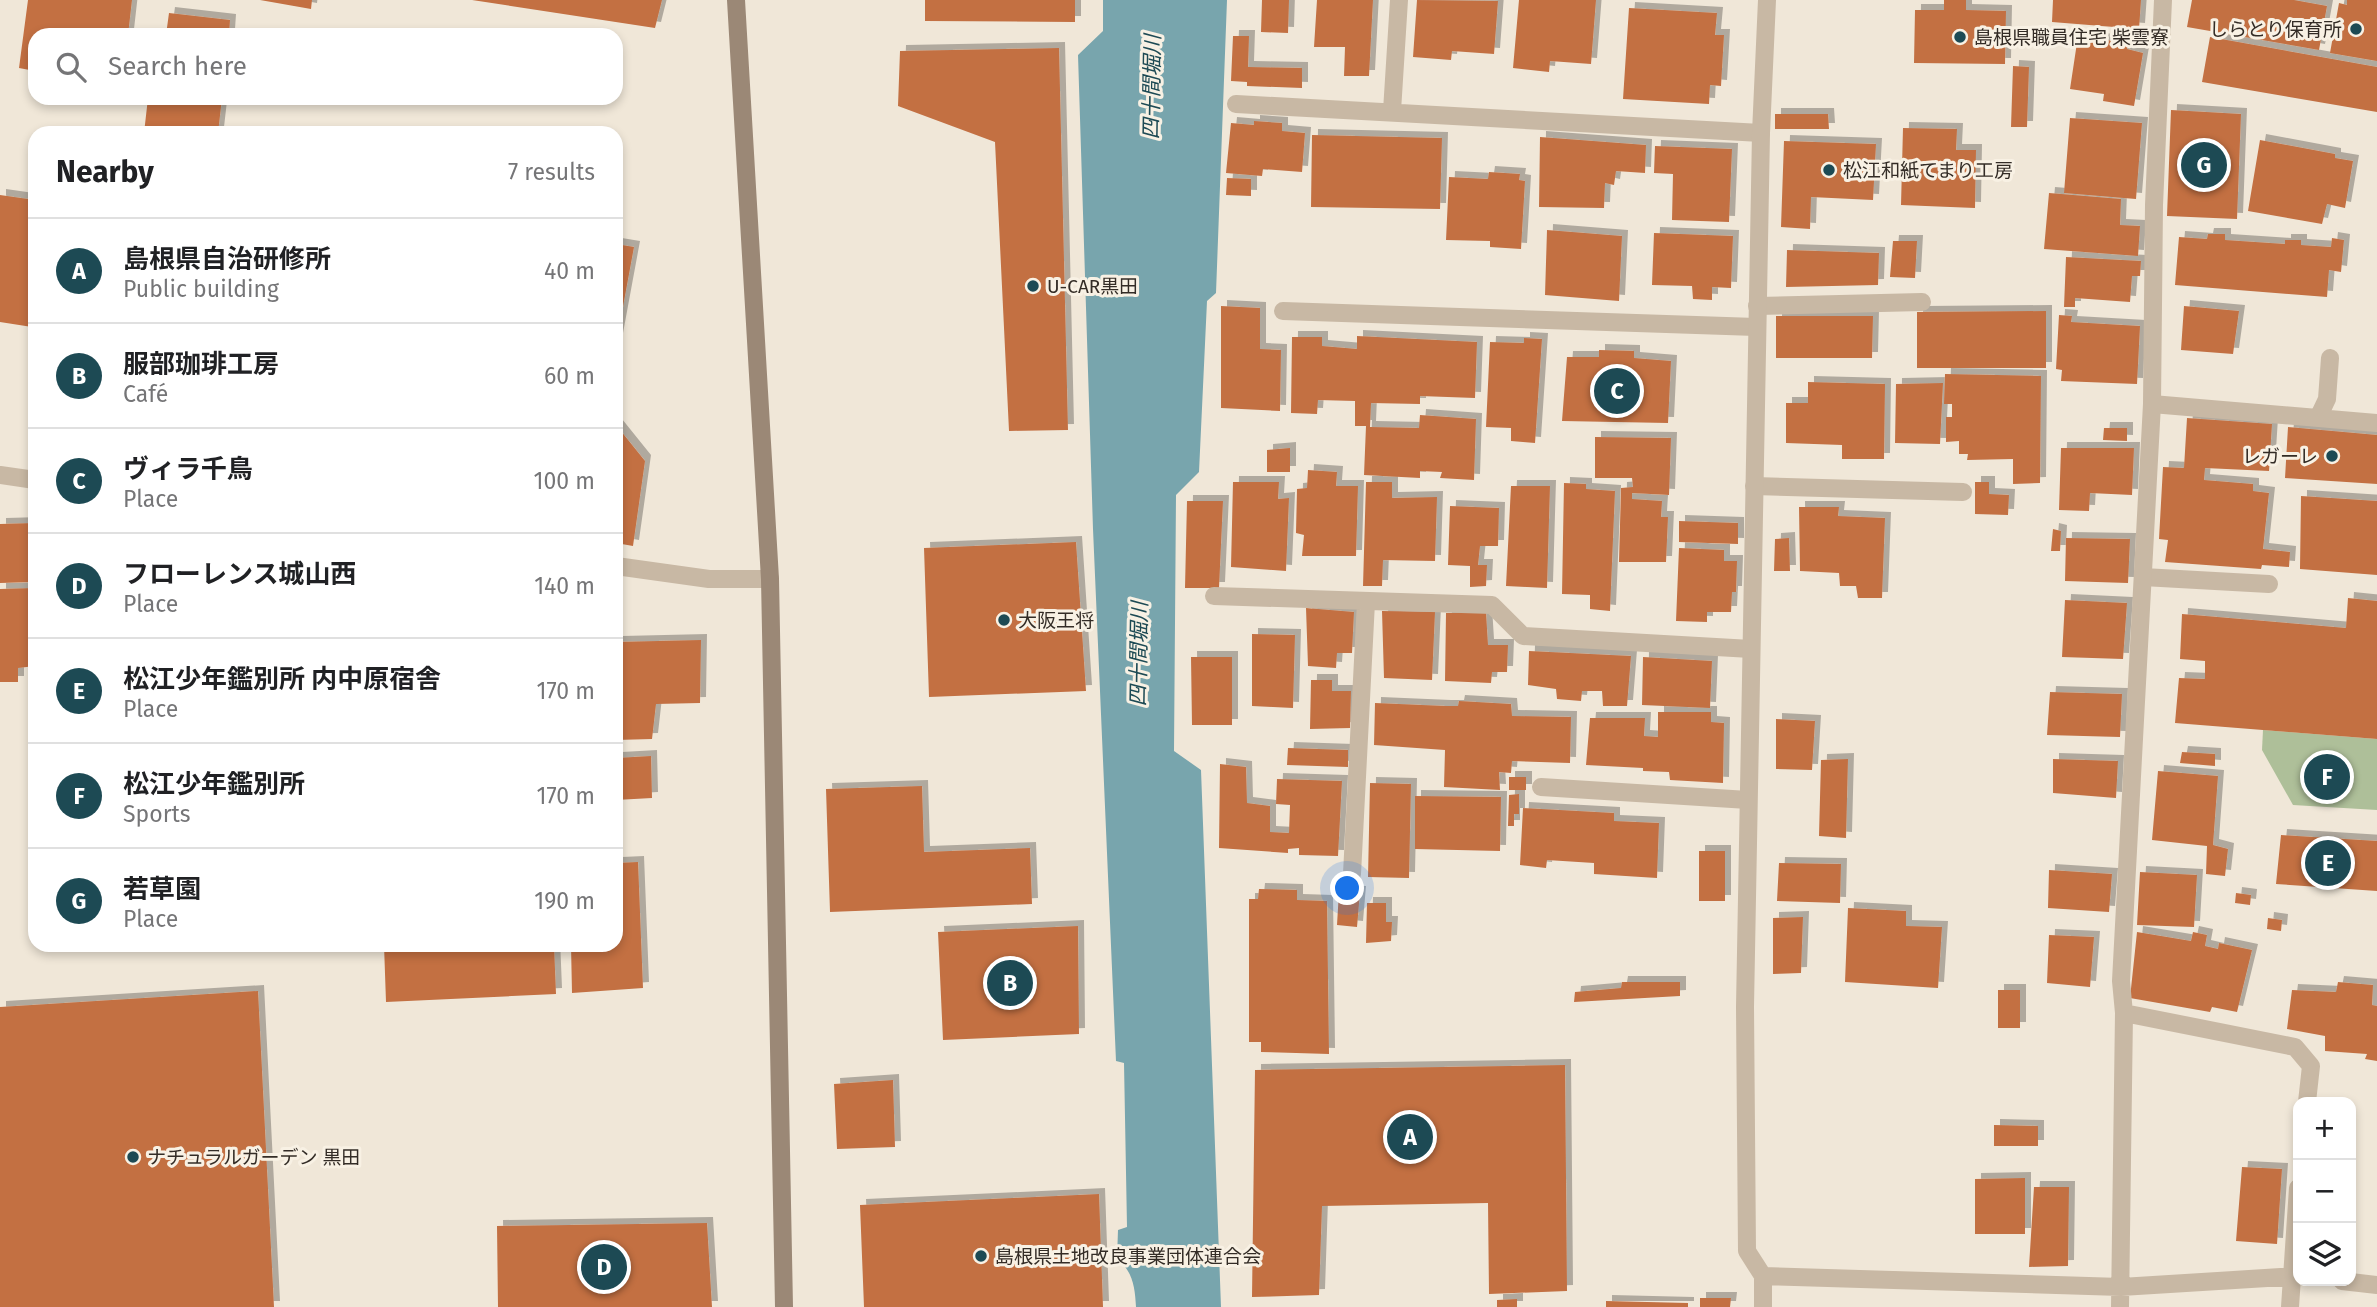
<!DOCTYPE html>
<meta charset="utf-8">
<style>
:root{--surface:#fff;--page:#f6f6f6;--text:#202124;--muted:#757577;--line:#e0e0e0;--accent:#1d4a54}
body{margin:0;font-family:"Fira Sans","Noto Sans JP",sans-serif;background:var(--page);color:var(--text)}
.controls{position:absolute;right:21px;bottom:21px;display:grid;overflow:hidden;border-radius:14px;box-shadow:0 4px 10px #0003}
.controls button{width:63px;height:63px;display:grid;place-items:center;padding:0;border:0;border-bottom:2px solid var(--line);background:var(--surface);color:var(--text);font:35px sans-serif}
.you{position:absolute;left:1348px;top:889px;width:24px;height:24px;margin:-18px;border:5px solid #fff;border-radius:50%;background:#1a73e8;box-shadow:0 0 0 10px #1a73e833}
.badge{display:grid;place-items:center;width:46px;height:46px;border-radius:50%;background:var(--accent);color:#fff;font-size:23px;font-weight:700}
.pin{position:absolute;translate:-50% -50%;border:4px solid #fff;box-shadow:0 2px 7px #0006}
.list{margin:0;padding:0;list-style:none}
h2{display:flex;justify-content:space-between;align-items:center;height:91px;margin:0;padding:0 28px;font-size:30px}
h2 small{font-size:23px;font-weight:400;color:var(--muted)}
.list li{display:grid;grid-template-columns:46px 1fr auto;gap:21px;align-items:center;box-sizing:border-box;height:105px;padding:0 28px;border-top:2px solid var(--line)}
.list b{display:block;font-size:26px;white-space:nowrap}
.list p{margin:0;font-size:23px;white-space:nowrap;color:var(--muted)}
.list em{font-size:23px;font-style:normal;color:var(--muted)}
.icon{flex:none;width:38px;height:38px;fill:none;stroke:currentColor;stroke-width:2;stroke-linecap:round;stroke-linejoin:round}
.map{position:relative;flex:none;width:2377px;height:1307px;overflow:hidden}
.search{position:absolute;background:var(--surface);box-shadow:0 4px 10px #0003;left:28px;top:28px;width:595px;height:77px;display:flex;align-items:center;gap:18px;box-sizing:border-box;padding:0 24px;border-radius:21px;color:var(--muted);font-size:26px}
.panel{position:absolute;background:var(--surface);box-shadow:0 4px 10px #0003;left:28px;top:126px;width:595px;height:826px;border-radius:21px}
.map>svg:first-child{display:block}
.green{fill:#aebf99}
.water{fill:#78a5ad}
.building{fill:#c37043;filter:url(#shadow)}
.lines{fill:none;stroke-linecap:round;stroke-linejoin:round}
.lane{stroke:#c8b8a4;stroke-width:18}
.street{stroke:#c8b8a4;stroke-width:18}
.secondary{stroke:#9b8876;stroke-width:18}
.poi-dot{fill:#1d4a54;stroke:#f8f1e4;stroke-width:2.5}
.labels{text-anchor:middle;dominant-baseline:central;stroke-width:6;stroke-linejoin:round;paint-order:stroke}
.poi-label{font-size:19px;fill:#332c26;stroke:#f8f1e4;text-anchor:start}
.water-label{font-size:21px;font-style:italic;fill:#1d4a54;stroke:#f8f1e4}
</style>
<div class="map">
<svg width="2377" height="1307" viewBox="0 0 2377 1307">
<defs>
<filter id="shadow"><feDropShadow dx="6" dy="-6" stdDeviation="0" flood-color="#0004"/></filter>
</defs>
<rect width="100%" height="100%" fill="#f0e7d8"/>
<!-- green -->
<path class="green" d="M2263,730l114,9v71l-84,-5 -31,-55z"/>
<!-- water -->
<path class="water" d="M1103,0h124l-11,293 -9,8 -8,171 -23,23 -2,256 27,19 20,537h-85c-1,-19 -3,-36 -19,-48l1,-29 9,-3 -3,-164 -8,-2 -23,-532 -15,-474 25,-24z"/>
<!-- building -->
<path class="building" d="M28,0h104l-4,35h-93v36l-16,-3z
M260,0h52l-1,9z
M472,0h190l-7,28z
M925,0h150v22l-150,-1z
M1262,0h27l-1,33 -27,-1z
M1317,0h56l-4,76h-25l1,-29h-31z
M1417,0l81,1 -4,53 -42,-3 -1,9 -38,-3z
M1519,0h77l-5,64 -41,-3 -1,11 -36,-4z
M1944,0h22v10l40,1 -1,53 -91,-1 1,-53h29z
M2053,0h88l-2,29 -87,-7z
M2192,0h102l33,6 -8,44 -132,-23z
M2347,0h30v61l-47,-8 9,-50 8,2z
M1629,8l88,5 -2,22h9l-3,51 -11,-1 -1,19 -86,-5z
M169,13l61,7 -1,15h-63z
M1233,36h16l-1,31 54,1v20l-55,-2v-4l-16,-1z
M2078,36l50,7 -1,6 16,4 -9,53 -31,-5 1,-7 -34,-5z
M2210,37l167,30v45l-175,-30z
M1059,48l9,382 -59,1 -14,-289 -97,-36 2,-55z
M2013,66l16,1 -2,60h-16z
M148,98h74l-4,35h-74z
M2171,110l70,4 -4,105 -70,-3z
M1775,114h53l1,15h-54z
M2070,118l72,5 -6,76 -72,-6z
M1254,121l28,2v8l23,2 -3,39 -39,-3 -1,7 -36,-3 5,-50 23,2z
M1903,128l54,1 -1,21h20l-1,58 -74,-3z
M1312,135l130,3 -2,71 -129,-2z
M1540,137l106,8 -1,28 -29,-2 -2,14 -9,-2 -1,25 -65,-1z
M2260,140l75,14v4l18,3 -8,47 -18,-4 -5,20 -74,-13z
M1784,141l92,3 -3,56 -62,-3 -1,32 -29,-2z
M1655,146l77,3 -3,73 -57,-2 1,-46 -19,-1z
M1489,172l31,2 -1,6 6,1 -4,68 -31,-2v-6l-44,-1 3,-63 39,2z
M1227,178l24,1v17l-25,-1z
M2049,193l72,6 -1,26 20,1 -2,30 -94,-7z
M0,195l35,5 -3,127 -32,-5z
M1547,230l75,6 -3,65 -74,-6z
M1654,233l79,3 -2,52 -19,-1v13l-19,-1 -1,-13 -40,-1z
M2208,234h17v6l60,4v-4h16v5l30,2 1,-9 12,2 -3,32 -12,-2 -2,27 -152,-12 4,-48 28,2z
M1893,241h24l-2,37 -25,-1z
M616,244l18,3 -17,92h-1z
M1787,250l92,3 -1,32 -92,2z
M2066,257l75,4 -1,15h-8l-2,26 -55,-4v9h-11z
M1221,306l39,2v41l21,1 -1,61 -59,-3z
M2184,306l55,5 -6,43 -52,-4z
M2046,311v57h-129v-56z
M2059,315l13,1 -1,6 69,4 -3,58 -76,-3 1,-11 -6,-1z
M1776,316h97l-1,42h-96z
M1357,336l120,6 -2,56 -55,-2v8l-49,-1 -1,24 49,1 1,-13 56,4 -2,61 -34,-2 2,-6 -22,-1v7l-56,-3 2,-49h-11v-25l-37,-1 -1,14 -26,-1 1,-76h30v9l35,3z
M1524,338l18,1 -7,104 -24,-2v-13l-25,-1 4,-85 34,1z
M1599,350l35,1v7l37,3 -3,62 -106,-2 5,-64h32z
M1945,374l96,2 -1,107 -27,1v-25l-46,1 1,-6h-9v-13l-13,1v-25h6v-13h-8z
M1808,382l77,2 -1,75h-42v-14l-56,-2v-40h22z
M1943,383l-3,61 -45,-1 1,-59z
M2187,418l85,6 -3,47 -64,-3 -1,12 49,4v7l16,2 -6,56 27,3 -1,15 -27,-2 -1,4 -96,-7 3,-22 -9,-1 4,-72 21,1z
M616,425l29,36 -12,85 -17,-3z
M2288,427l89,8v49l-92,-6z
M2104,428h23v13l-24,-1z
M1595,437l76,1 -2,57 -37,-2v6l30,2 -1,16h7l-2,45h-47l2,-74 12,-1 -1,-9h-37z
M1290,448v24h-23v-22z
M2061,448h73l-2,47 -42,-2 -1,18 -30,-1z
M1308,470l29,2 -1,14h22l-2,70h-54l2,-21 -8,-2 1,-44 10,-1z
M1233,482h46l-1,17 11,-1 -3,73 -55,-4z
M1366,482h26v16l45,-1 -2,64 -52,-1 -1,26h-19z
M1975,482h14v12l20,1 -1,20 -33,-1z
M1564,483l22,1v5l29,2 -5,120 -20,-2v-14l-28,-1z
M1511,486h39l-3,102 -41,-2z
M2301,496l76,5v74l-77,-6z
M1187,501h36l-4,87h-34z
M1450,506l49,2 -1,38h-18l-2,19h9l-1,21 -16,1v-21l-22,-1z
M1799,507h40l-1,9 47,2 -3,80h-24l-2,-12h-16l-1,-13 -39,-2z
M1679,521l59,2v21l-59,-2z
M35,523v59l-35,1v-59z
M2053,529l8,2 -1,20h-9z
M1789,538l1,33h-16l1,-32z
M2066,538l64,1 -2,44 -63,-2z
M1076,542l10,149 -157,6 -5,-149z
M1679,548l45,2v11h13l-1,31h-4l-1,20h-24v10l-31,-1z
M35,588v78l-17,2v14h-18v-93z
M2348,598l29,3v138l-202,-16 4,-45 26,1v-18l-25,-2 2,-45 164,14z
M2065,600l62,3 -4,56 -61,-2z
M1306,608l48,4 -2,41h-15l-1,15 -28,-2z
M1382,611l53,1 -3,68 -48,-2z
M1446,613h40l2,32h20l-1,27h-15l-1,11 -46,-2z
M1252,634l43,1 -2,73 -41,-2z
M701,640l-1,63 -44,1 -4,35 -36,1v-98z
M1529,651l102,5 -4,50h-24l-1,-15h-20l-1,10 -24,-2 -1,-10 -28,-4z
M1191,657h41v68h-40z
M1643,657l69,4 -2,47 -68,-3z
M1311,680h21v11h19l-1,37 -40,1z
M2050,692l72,2 -2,43 -73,-2z
M1459,701l52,3 1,12 59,1 -1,46 -58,-2 -1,12 -12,-1 1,18 -56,-3 1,-37 -71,-5 1,-42 70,3h13z
M1658,712h53v10l13,1 -1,60 -53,-3 -1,-8 -26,-1v-3l-57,-3 4,-47h55l-1,18 14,1z
M1776,719l39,2 -3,49 -36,-1z
M1288,748l60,2v17l-61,-2z
M2182,752l33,2v12l-35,-3z
M651,756l1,42 -36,2v-42z
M1848,759l-2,79 -27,-2 2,-76z
M2053,759l65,2 -2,37 -63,-5z
M1220,764l26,3 1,36 23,3v26l19,1 1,-28 -14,-1 1,-25 65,2 -4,75 -39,-1v-7l-11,1v4l-69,-5z
M2158,771l60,5 -5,69 15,4 -3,27 -19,-2 1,-28 -55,-6z
M1509,777h17v13h-17z
M1370,783l41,1 -2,94 -41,-1z
M922,786l2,66 106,-4 2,56 -202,8 -4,-123z
M1519,794v20h-5v12h-6l1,-31z
M1415,796l86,1 -1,54 -85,-2z
M1523,808l91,5v8l45,2 -2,55 -63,-4v-11l-47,-3 -1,8 -26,-3z
M2281,835l96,6v50l-101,-7z
M1699,851h26v50h-26z
M638,862l5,126 -71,5 -1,-48h45v-82z
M1779,863l62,1 -1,39 -63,-2z
M2049,870l63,4 -3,38 -61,-4z
M2140,872l57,3 -3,52 -57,-2z
M1259,889l38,1v10l30,1 2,153 -68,-2v-10h-12v-143h9z
M1339,891l21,1 -3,35 -20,-2z
M2236,893l15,2 -1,10 -15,-2z
M1367,903h19v19h6l-1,19 -25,2z
M1848,908l58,3v15l36,1 -4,61 -93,-6z
M1803,917l-2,56 -28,1v-56z
M2268,918l14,2 -1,11 -14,-2z
M1078,926l1,108 -136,6 -5,-108z
M2137,932l54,9 2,-9 14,3 -2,11 13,3 1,-6 33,7 -15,62 -25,-5 -2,5 -80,-14z
M2049,935l45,2 -4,50 -43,-4z
M384,945h170l2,49 -170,8z
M1622,982h58v14l-106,6 1,-10 46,-4z
M2338,982l35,3 -1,20 5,1v55l-12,-2 2,-5 -42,-3v-15l-38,-7 5,-39 44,2z
M1998,990h22v38h-22z
M258,991l16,316h-274v-300z
M1565,1065l2,226 -78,3 -1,-91 -166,3 -3,89 -67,2 3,-227z
M893,1080l2,67 -58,2 -3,-65z
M1994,1125l44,1v20h-44z
M2242,1167l40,2 -5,75 -41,-3z
M2025,1178v56h-50v-55z
M2034,1187h35l-1,79 -39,1z
M1099,1194l4,113h-239l-4,-102z
M707,1223l5,84h-214l-1,-81z
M1700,1298h31l-1,9h-30z
M1517,1299v8h-20v-7z
M1606,1301l82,2v4h-82z"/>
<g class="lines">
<!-- lane -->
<path class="lane" d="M1236,104l525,29
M1392,111l7,-111
M1757,306l165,-4
M1283,311l473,16
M2152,404l225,19
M2318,418l9,-19 3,-41
M1754,486l209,6
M2143,577l126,7
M1214,596l278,9 31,31 228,13
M1541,787l207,13
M1352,874l14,-272"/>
<!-- street -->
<path class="street" d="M0,475l35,5
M616,566l93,13h61
M2124,1013l171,34 16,19 -4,36
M1763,1276l358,11 177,-11
M2342,1281l35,4
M1763,1307v-31l-16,-25 -2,-244 16,-874 6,-133
M2120,1307l4,-294 -3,-32 31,-577 2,-199 9,-205
M2290,1307l8,-119"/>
<!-- secondary -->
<path class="secondary" d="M736,0l34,579 14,728"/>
</g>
<!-- markers -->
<g class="poi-dot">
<circle cx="2356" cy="29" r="7"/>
<circle cx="1960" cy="37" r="7"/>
<circle cx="1829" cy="170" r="7"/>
<circle cx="1033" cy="286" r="7"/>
<circle cx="2332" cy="456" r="7"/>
<circle cx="1004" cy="620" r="7"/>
<circle cx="133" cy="1157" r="7"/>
<circle cx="981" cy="1256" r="7"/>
</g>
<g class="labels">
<!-- poi labels -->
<g class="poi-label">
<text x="2342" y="29" text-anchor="end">しらとり保育所</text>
<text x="1974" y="37">島根県職員住宅 柴雲寮</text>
<text x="1843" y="170">松江和紙てまり工房</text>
<text x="1047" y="286">U-CAR黒田</text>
<text x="2318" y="456" text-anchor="end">レガーレ</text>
<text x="1018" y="620">大阪王将</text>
<text x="147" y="1157">ナチュラルガーデン 黒田</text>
<text x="995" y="1256">島根県土地改良事業団体連合会</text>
</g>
<!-- water labels -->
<g class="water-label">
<text transform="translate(1152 87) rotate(-89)">四十間堀川</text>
<text transform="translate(1139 654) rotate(-89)">四十間堀川</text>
</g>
</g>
</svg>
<div class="controls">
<button>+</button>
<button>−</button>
<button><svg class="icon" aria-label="layers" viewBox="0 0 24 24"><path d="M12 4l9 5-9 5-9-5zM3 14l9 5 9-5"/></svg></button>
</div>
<div class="you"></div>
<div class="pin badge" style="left:1410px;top:1137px">A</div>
<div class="pin badge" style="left:1010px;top:983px">B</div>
<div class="pin badge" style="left:1617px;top:391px">C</div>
<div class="pin badge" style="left:604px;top:1267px">D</div>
<div class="pin badge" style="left:2328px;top:863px">E</div>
<div class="pin badge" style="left:2327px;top:777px">F</div>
<div class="pin badge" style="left:2204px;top:165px">G</div>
<div class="search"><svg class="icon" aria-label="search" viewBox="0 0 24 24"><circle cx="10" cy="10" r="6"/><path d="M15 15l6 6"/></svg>Search here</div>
<section class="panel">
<h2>Nearby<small>7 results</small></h2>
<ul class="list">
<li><span class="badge">A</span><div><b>島根県自治研修所</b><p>Public building</p></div><em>40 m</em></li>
<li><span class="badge">B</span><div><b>服部珈琲工房</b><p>Café</p></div><em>60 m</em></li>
<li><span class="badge">C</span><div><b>ヴィラ千鳥</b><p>Place</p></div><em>100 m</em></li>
<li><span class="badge">D</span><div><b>フローレンス城山西</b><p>Place</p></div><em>140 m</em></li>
<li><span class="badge">E</span><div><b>松江少年鑑別所 内中原宿舎</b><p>Place</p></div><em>170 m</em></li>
<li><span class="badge">F</span><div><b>松江少年鑑別所</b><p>Sports</p></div><em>170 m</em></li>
<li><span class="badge">G</span><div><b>若草園</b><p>Place</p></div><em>190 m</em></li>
</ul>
</section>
</div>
